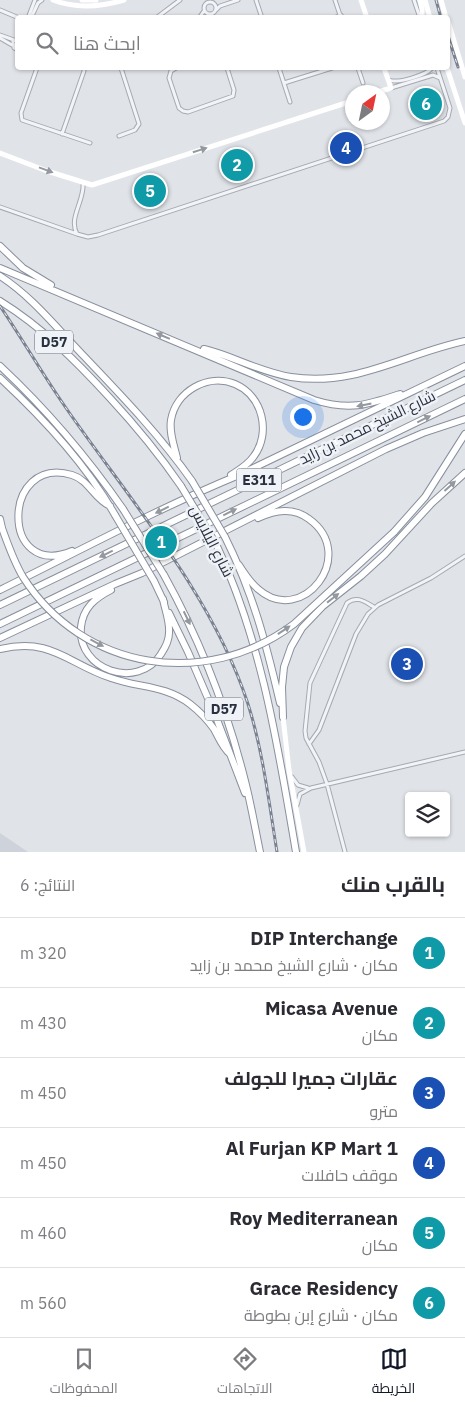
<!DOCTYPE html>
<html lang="ar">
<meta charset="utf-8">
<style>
:root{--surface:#fff;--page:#f2f2f3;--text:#2b2b33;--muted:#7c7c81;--line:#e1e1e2;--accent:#111827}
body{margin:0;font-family:"IBM Plex Sans",Cairo,sans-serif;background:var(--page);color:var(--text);direction:rtl}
.controls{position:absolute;right:15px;bottom:15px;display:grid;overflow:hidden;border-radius:5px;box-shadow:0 1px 4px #0004}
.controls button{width:45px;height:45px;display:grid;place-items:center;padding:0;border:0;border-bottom:1px solid var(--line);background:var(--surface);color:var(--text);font:25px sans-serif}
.compass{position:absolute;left:345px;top:85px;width:45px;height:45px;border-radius:50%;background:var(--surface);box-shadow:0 1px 4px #0004;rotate:33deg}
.you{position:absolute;left:302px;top:416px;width:18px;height:18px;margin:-12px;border:4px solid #fff;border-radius:50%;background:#1a73e8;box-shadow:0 0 0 8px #1a73e833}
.badge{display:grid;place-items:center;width:32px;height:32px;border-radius:50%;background:var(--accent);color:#fff;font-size:16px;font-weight:700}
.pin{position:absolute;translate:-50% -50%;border:2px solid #fff;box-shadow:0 1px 5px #0006}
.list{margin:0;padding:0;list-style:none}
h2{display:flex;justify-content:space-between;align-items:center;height:65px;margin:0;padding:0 20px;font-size:21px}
h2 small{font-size:16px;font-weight:400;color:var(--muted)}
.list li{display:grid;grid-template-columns:32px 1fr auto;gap:15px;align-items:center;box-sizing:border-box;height:70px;padding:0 20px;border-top:1px solid var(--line)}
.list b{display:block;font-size:19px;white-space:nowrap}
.list p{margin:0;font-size:16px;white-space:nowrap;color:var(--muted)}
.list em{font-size:16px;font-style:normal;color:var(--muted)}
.icon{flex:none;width:28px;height:28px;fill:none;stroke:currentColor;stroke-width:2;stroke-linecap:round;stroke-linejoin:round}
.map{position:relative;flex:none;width:465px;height:852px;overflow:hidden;direction:ltr}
.search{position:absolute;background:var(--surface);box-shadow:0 1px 4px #0004;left:15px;right:15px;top:15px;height:55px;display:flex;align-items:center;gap:12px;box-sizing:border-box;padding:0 18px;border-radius:5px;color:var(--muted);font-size:19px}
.sheet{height:485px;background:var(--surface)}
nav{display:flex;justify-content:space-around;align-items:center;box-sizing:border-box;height:70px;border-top:1px solid var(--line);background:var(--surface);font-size:14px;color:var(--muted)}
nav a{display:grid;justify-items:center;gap:2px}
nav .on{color:var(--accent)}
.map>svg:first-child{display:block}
.built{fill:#ced2da}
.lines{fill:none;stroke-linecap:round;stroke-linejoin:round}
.street-casing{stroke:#a5aab2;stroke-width:5}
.highway-casing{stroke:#88909e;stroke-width:8}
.street{stroke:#f2f4f7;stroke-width:3}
.secondary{stroke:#fff;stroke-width:5}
.highway{stroke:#fff;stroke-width:6}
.rail-casing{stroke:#7a8291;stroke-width:3}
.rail{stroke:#eff2f6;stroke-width:1;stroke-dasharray:4;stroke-linecap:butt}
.highway-bridge-casing{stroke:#88909e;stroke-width:8;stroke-linecap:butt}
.highway-bridge{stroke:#fff;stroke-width:6}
.oneway{fill:#94989f}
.labels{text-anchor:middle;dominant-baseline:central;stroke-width:5;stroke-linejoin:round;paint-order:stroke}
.shield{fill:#eff2f6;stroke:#646a76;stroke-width:1}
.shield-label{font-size:14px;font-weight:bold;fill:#29303f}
.street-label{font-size:15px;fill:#29303f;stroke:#eff2f6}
</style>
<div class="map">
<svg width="465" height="852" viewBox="0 0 465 852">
<rect width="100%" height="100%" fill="#e0e3e8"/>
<!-- built -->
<path class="built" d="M0,833l28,19h-28z"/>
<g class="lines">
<!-- street casing -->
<g class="street-casing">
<path id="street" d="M256,0l6,18
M335,0l6,18
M414,0l6,18
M204 8a6 6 0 1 1 12 0a6 6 0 1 1-12 0Z
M0,10l19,8
M216,10l4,-4 18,-6
M28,18l7,-18
M31,18l7,-15 4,-3
M156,18l24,-18
M199,18l5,-7
M334,18l7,-3
M0,35l14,5
M0,38l12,7
M18,39l-5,2 1,7 4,2
M37,68l-16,45 1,7 68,23
M176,68l-5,3 -2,7 10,30 4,3 5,1 45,-16 1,-6 -7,-22
M279,68l11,34
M358,68l5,15
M389,80c9,4 37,-5 43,-12
M284,83l48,-15
M391,88l42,-13 7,3
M62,134l22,-63
M119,136l16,-6 4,-6 -18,-56
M0,207l77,27 11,3 10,-2 346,-114 4,-4 2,-9 -13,-40
M77,234c-9,-16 8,-34 6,-51
M309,744l10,-14 37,-96 12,-20 10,-9 53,-27 34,-22
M292,777l6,8 10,3
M297,805l3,-11 11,-6 154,-36
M345,852l-18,-68 -8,-22 -13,-24 -1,-7 5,-48 37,-80c10,-8 18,-1 27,4"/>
</g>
<!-- highway casing -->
<g class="highway-casing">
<path id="highway" d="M0,246l23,22 28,17
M0,268l314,132c36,11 53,5 86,-6
M0,276c31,20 54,49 80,76 39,41 79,82 112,129
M0,301c42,26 76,60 109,96 26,28 50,57 72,89
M204,349c29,7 56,23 87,28 65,10 113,-23 174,-36
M0,366c46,43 87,91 123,143
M0,378c41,38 87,88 115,137
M177,458c-3,-13 -8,-25 -6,-38 5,-29 37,-47 64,-36 28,12 36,49 19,72 -6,9 -15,14 -23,19
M0,519l2,9
M394,532l31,-35 40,-63
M225,537c28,56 41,106 55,166
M216,544c46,97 62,203 80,308
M72,551c-72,30 -71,-97 0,-76 17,5 22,24 38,31
M239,565c5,8 11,17 19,24 44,39 101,-34 51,-70 -16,-12 -33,-9 -51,-1
M164,575c36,65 63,134 81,206 6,23 10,47 15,71
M154,581l10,21
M0,590c79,-39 157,-81 239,-115l226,-109
M111,590c-16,8 -28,18 -30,37 -4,43 57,64 80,27 4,-6 8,-13 8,-21 1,-12 -4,-23 -6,-34
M0,605l465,-225
M169,613l19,39 28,65 29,76
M0,624l465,-225
M0,638l115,-54 27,-11 244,-124 37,-16 42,-14
M0,649c52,-12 68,15 111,29 28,10 54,7 79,26 9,7 17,15 24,25 5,9 8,18 16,25
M283,717l-1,-30 2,-20 7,-20 11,-19 21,-22 38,-30 24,-22 47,-51 33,-30"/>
</g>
<!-- street -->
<use href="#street" class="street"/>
<!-- secondary -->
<path class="secondary" d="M53,0c23,9 47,7 71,0
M82,0h14
M361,0l6,18
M420,0l2,9v9
M425,0l5,18
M441,0l5,18
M448,21l17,56
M447,68l18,55
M378,92l13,-4 -7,-20
M0,153l47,18 45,14 260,-84
M283,717l6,53 15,82"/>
<!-- highway -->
<use href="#highway" class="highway"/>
<!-- rail casing -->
<g class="rail-casing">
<path id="rail" d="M436,0l5,18
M448,36l10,31
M0,306c23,34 43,69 66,102 64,92 147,188 182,296 15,47 21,99 29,148"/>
</g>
<!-- rail -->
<use href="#rail" class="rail"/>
<!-- highway-bridge casing -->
<g class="highway-bridge-casing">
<path id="highway-bridge" d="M192,481l33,56
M181,486l35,58
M123,509l41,66
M115,515l39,66
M2,528c6,17 12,34 21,49 60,94 183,113 271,47l100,-92"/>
</g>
<!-- highway-bridge -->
<use href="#highway-bridge" class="highway-bridge"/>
</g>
<!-- one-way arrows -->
<defs><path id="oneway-solid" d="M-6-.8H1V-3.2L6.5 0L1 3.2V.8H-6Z" transform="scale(1.25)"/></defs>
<g class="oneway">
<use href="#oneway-solid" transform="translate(200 150) rotate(-18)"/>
<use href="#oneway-solid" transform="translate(46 170) rotate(20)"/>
<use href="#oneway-solid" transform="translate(163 336) rotate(-157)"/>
<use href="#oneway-solid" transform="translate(364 405) rotate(169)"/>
<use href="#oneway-solid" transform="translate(424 419) rotate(-26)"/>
<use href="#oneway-solid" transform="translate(450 486) rotate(-42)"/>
<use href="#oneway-solid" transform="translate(162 510) rotate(154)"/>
<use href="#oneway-solid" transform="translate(230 512) rotate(-26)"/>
<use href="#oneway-solid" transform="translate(106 554) rotate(154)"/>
<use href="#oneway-solid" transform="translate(333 598) rotate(-38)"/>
<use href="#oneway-solid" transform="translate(187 618) rotate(64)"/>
<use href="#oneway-solid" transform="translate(284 630) rotate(-34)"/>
<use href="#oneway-solid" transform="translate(97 643) rotate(28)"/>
</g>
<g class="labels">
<!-- shield labels -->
<g class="shield">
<rect x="35" y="330.5" width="38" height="23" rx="4"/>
<rect x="236.5" y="468.5" width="45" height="23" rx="4"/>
<rect x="205" y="697.5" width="38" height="23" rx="4"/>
</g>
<g class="shield-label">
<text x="54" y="342">D57</text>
<text x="259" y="480">E311</text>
<text x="224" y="709">D57</text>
</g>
<!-- street labels -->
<g class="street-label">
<text transform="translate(367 427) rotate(-26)">شارع الشيخ محمد بن زايد</text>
<text transform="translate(212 541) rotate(63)">شارع اليلايس</text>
</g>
</g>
</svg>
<div class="controls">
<button><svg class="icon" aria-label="layers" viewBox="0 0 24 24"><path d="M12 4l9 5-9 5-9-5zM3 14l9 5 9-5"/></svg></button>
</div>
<svg class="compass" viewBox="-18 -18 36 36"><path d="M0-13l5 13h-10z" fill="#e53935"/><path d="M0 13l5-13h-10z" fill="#7c7c81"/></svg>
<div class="you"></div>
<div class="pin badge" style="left:161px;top:542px;background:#0f9aa8">1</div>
<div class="pin badge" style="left:237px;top:165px;background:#0f9aa8">2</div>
<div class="pin badge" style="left:407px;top:664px;background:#1a4fb4">3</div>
<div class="pin badge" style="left:346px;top:148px;background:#1a4fb4">4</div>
<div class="pin badge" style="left:150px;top:191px;background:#0f9aa8">5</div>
<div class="pin badge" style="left:426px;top:104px;background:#0f9aa8">6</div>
<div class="search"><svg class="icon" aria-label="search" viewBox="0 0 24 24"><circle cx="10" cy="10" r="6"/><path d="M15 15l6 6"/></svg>ابحث هنا</div>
</div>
<section class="sheet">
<h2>بالقرب منك<small>النتائج: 6</small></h2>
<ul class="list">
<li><span class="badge" style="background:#0f9aa8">1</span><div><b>DIP Interchange</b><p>مكان · شارع الشيخ محمد بن زايد</p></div><em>320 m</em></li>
<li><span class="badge" style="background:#0f9aa8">2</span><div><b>Micasa Avenue</b><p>مكان</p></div><em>430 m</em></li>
<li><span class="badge" style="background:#1a4fb4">3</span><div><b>عقارات جميرا للجولف</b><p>مترو</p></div><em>450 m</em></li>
<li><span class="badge" style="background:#1a4fb4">4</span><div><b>Al Furjan KP Mart 1</b><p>موقف حافلات</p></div><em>450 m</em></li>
<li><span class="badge" style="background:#0f9aa8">5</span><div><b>Roy Mediterranean</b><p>مكان</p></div><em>460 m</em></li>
<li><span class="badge" style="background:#0f9aa8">6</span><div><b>Grace Residency</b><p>مكان · شارع إبن بطوطة</p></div><em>560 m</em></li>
</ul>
</section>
<nav>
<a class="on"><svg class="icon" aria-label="map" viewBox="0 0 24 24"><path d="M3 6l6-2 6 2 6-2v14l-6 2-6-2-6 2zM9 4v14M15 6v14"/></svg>الخريطة</a>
<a><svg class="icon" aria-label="directions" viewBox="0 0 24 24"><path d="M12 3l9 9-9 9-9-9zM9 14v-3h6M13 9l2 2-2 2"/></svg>الاتجاهات</a>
<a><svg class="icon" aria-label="saved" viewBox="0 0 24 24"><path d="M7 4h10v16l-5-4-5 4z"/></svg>المحفوظات</a>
</nav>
